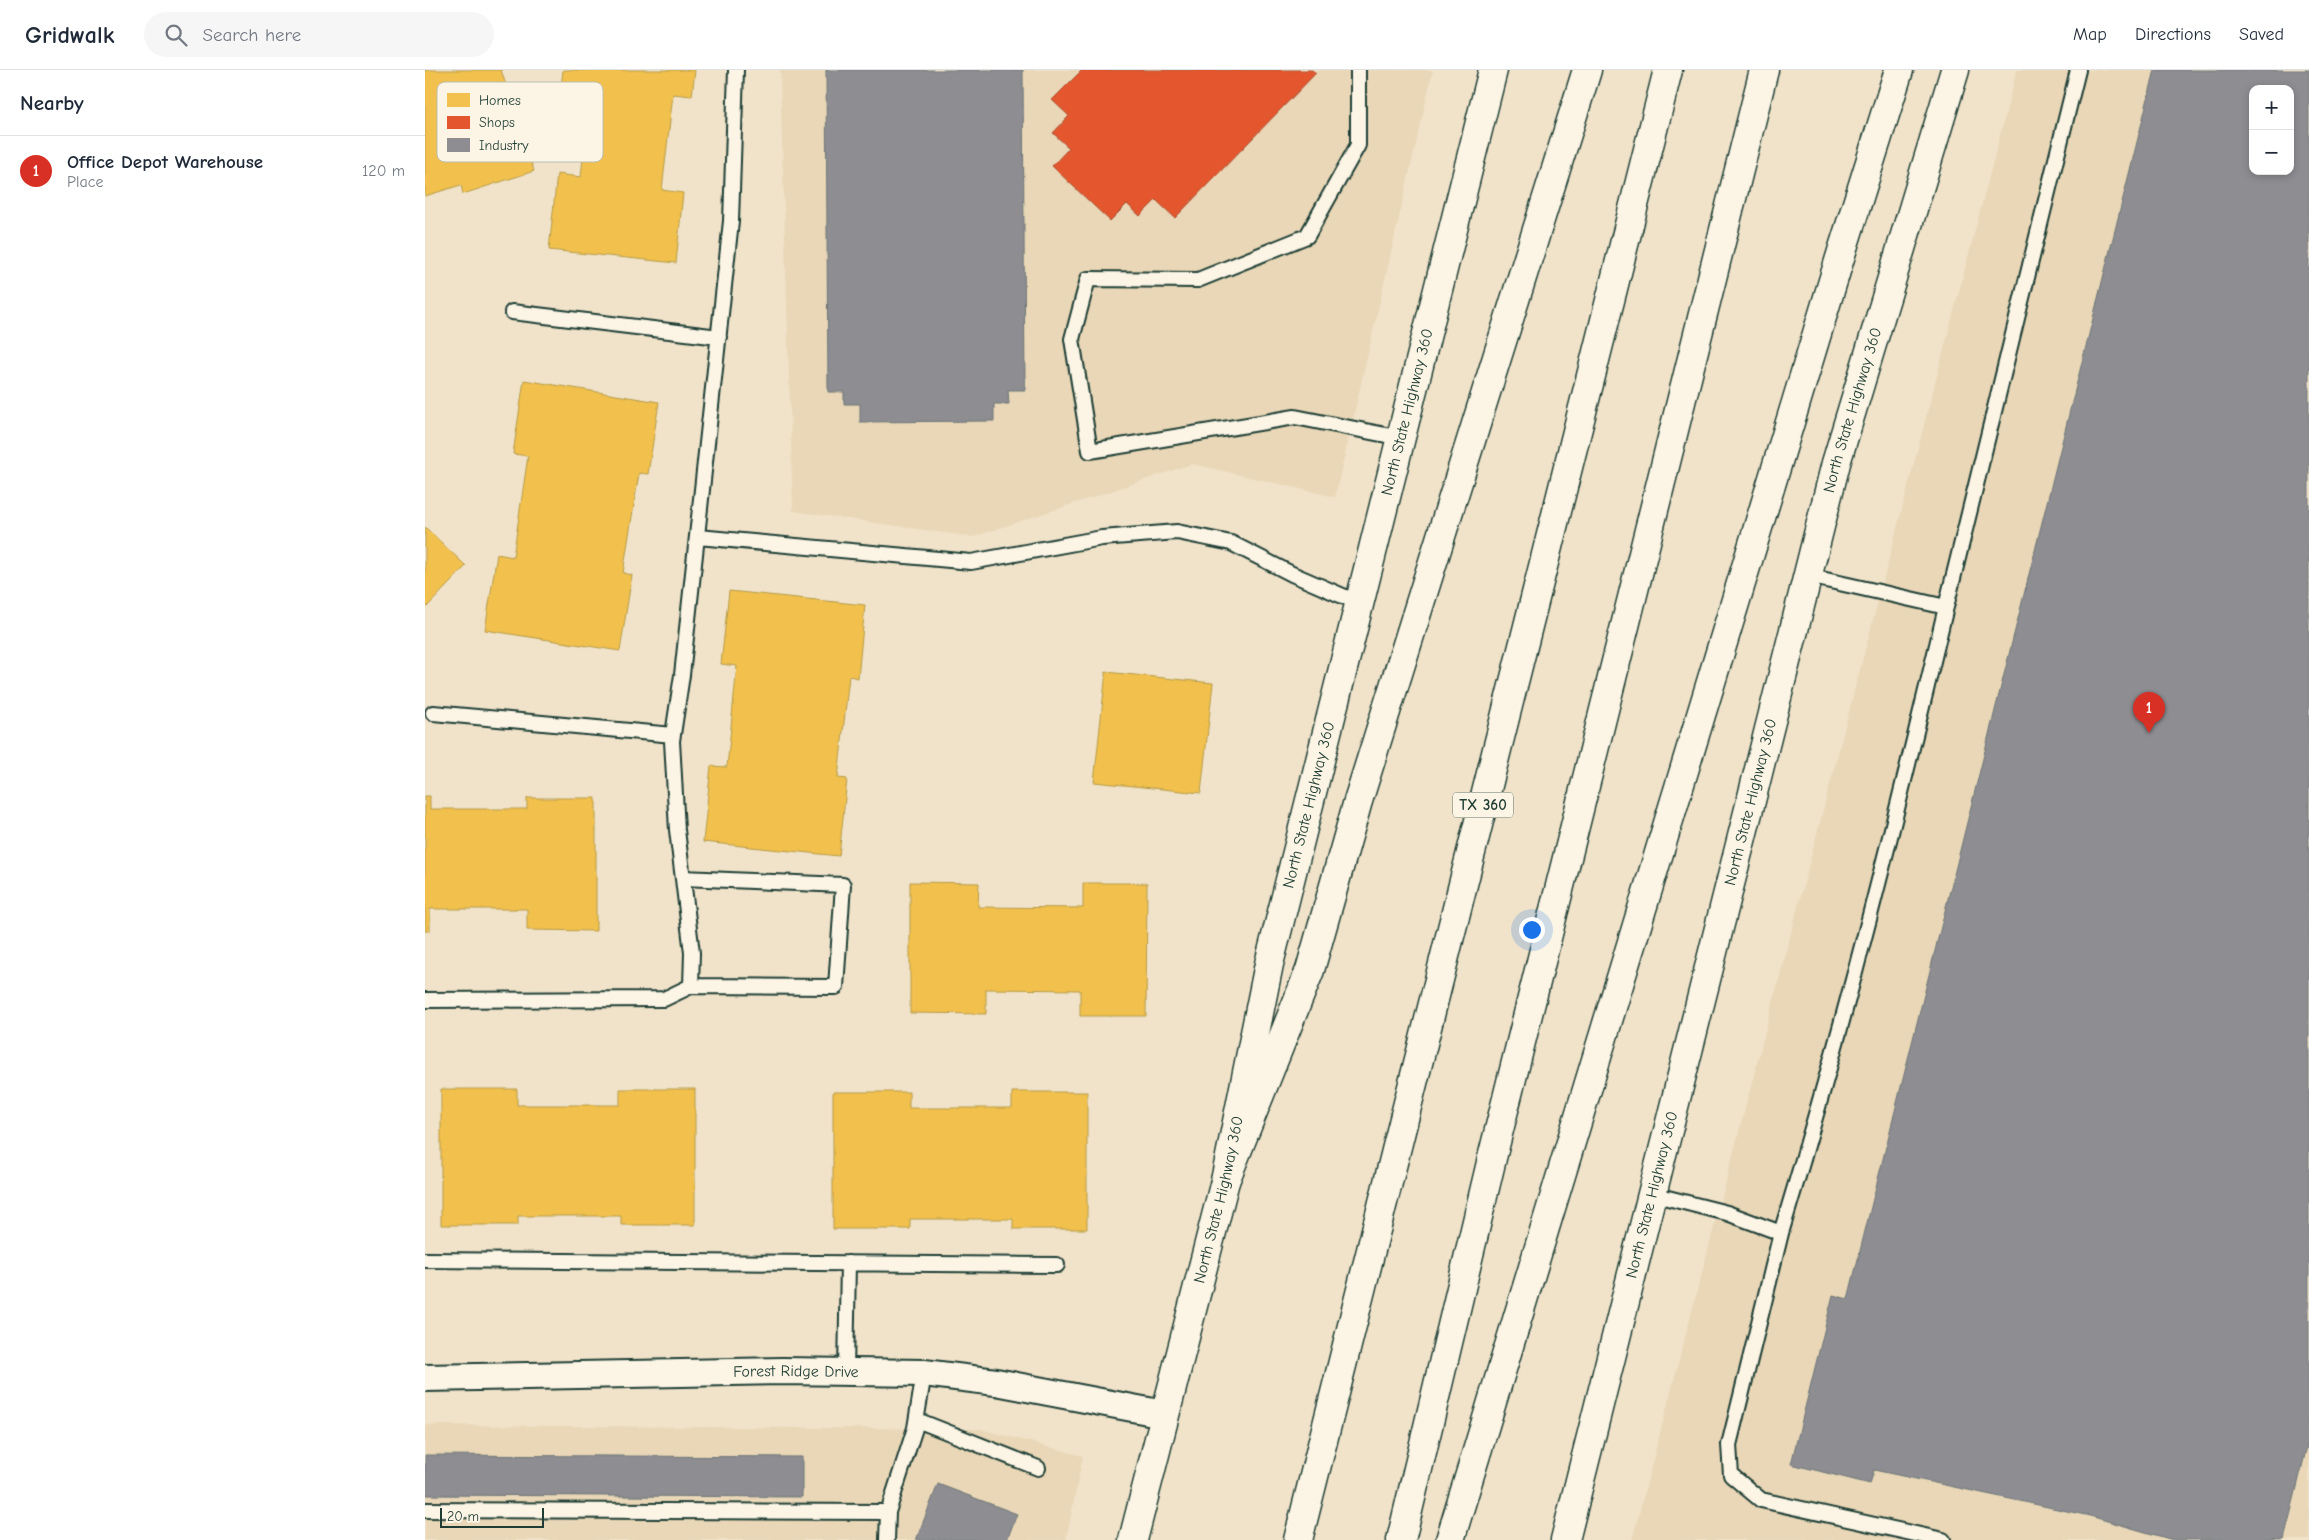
<!DOCTYPE html>
<meta charset="utf-8">
<style>
:root{--surface:#fff;--page:#f6f6f7;--text:#1f2937;--muted:#747a83;--line:#e0e1e3;--accent:#d93025}
body{margin:0;font-family:"Comic Neue",sans-serif;background:var(--page);color:var(--text)}
.controls{position:absolute;right:15px;top:15px;display:grid;overflow:hidden;border-radius:10px;box-shadow:0 2px 8px #0003}
.controls button{width:45px;height:45px;display:grid;place-items:center;padding:0;border:0;border-bottom:1px solid var(--line);background:var(--surface);color:var(--text);font:25px sans-serif}
.scale{position:absolute;left:15px;bottom:12px;width:104px;box-sizing:border-box;padding-left:5px;border:2px solid #1f3d34;border-top:0;font-size:14px;line-height:18px;white-space:nowrap;color:#1f3d34;-webkit-text-stroke:4px #fcf5e5;paint-order:stroke}
.you{position:absolute;left:1106px;top:859px;width:18px;height:18px;margin:-12px;border:4px solid #fff;border-radius:50%;background:#1a73e8;box-shadow:0 0 0 8px #1a73e833}
.badge{display:grid;place-items:center;width:32px;height:32px;border-radius:50%;background:var(--accent);color:#fff;font-size:16px;font-weight:700}
.pin{position:absolute;translate:-50% -41px;filter:drop-shadow(0 1px 2px #0008)}
.pin::after{content:'';position:absolute;top:26px;width:18px;height:15px;background:inherit;clip-path:polygon(0 0,100% 0,50% 100%)}
.list{margin:0;padding:0;list-style:none}
h2{display:flex;justify-content:space-between;align-items:center;height:65px;margin:0;padding:0 20px;font-size:21px}
h2 small{font-size:16px;font-weight:400;color:var(--muted)}
.list li{display:grid;grid-template-columns:32px 1fr auto;gap:15px;align-items:center;box-sizing:border-box;height:70px;padding:0 20px;border-top:1px solid var(--line)}
.list b{display:block;font-size:19px;white-space:nowrap}
.list p{margin:0;font-size:16px;white-space:nowrap;color:var(--muted)}
.list em{font-size:16px;font-style:normal;color:var(--muted)}
.icon{flex:none;width:28px;height:28px;fill:none;stroke:currentColor;stroke-width:2;stroke-linecap:round;stroke-linejoin:round}
.map{position:relative;flex:none;width:1884px;height:1470px;overflow:hidden}
header{display:flex;align-items:center;gap:30px;box-sizing:border-box;height:70px;padding:0 25px;background:var(--surface);border-bottom:1px solid var(--line)}
header strong{font-size:24px}
nav{display:flex;gap:28px;margin-inline-start:auto;font-size:18px}
.search{width:350px;height:45px;background:var(--page);display:flex;align-items:center;gap:12px;box-sizing:border-box;padding:0 18px;border-radius:28px;color:var(--muted);font-size:19px}
main{display:flex}
aside{flex:1;background:var(--surface)}
.map>svg:first-child{display:block}
.built{fill:#e9d7b7;fill-rule:evenodd}
.homes{fill:#f2c14e;stroke:#b39946}
.shops{fill:#e4572e;stroke:#a94f30}
.industry{fill:#8d8d92;stroke:#6c7576;fill-rule:evenodd}
.lines{fill:none;stroke-linecap:round;stroke-linejoin:round}
.service-casing{stroke:#1f3d34;stroke-width:18}
.minor-casing{stroke:#1f3d34;stroke-width:30}
.secondary-casing{stroke:#1f3d34;stroke-width:31}
.motorway-casing{stroke:#1f3d34;stroke-width:31}
.service{stroke:#fcf5e5;stroke-width:14}
.minor{stroke:#fcf5e5;stroke-width:26}
.secondary{stroke:#fcf5e5;stroke-width:28}
.motorway{stroke:#fcf5e5;stroke-width:28}
.labels{text-anchor:middle;dominant-baseline:central;stroke-width:5;stroke-linejoin:round;paint-order:stroke}
.shield{fill:#fcf5e5;stroke:#617469;stroke-width:1}
.shield-label{font-size:15px;font-weight:bold;fill:#1f3d34}
.street-label{font-size:16px;fill:#1f3d34;stroke:#fcf5e5}
.key{fill:#fcf5e5;stroke:#babeb0;stroke-width:1}
.key-label{font-size:14px;fill:#1f3d34}
</style>
<header>
<strong>Gridwalk</strong>
<div class="search"><svg class="icon" aria-label="search" viewBox="0 0 24 24"><circle cx="10" cy="10" r="6"/><path d="M15 15l6 6"/></svg>Search here</div>
<nav><a>Map</a><a>Directions</a><a>Saved</a></nav>
</header>
<main>
<aside>
<h2>Nearby<small></small></h2>
<ul class="list">
<li><span class="badge">1</span><div><b>Office Depot Warehouse</b><p>Place</p></div><em>120 m</em></li>
</ul>
</aside>
<div class="map">
<svg width="1884" height="1470" viewBox="0 0 1884 1470">
<rect width="100%" height="100%" fill="#f1e3ca"/>
<filter id="ink" filterUnits="userSpaceOnUse"><feTurbulence type="fractalNoise" baseFrequency=".02" numOctaves="2"/><feDisplacementMap in="SourceGraphic" scale="10" xChannelSelector="R" yChannelSelector="G"/><feConvolveMatrix kernelMatrix="1 2 1 2 8 2 1 2 1" color-interpolation-filters="sRGB"/></filter>
<g filter="url(#ink)">
<!-- built -->
<path class="built" d="M355,0h653l-98,427 -143,-33 -219,73 -180,-26z
M1592,0h292v1470h-677zM1828,19h37v82h-37z
M0,1355l555,4 103,27 -17,84h-641z"/>
<!-- homes -->
<path class="homes" d="M0,0h76l33,101 -71,23 -2,-9 -36,11z
M138,0h132l-3,26 -19,-2 -11,96 21,3 -7,70 -127,-13 8,-76 24,3 9,-87 -29,-3z
M99,310l135,22 -11,72 -9,-1 -16,100 9,2 -12,76 -135,-21 12,-76 16,3 15,-101 -15,-2z
M0,457l41,39 -41,43z
M304,521l136,14 -7,73 -9,-2 -11,102 9,1 -8,77 -136,-14 8,-76 16,1 10,-101 -16,-2z
M681,602l107,11 -12,110 -107,-11z
M0,726h5v13h97v-11h69v133l-69,-1v-21h-97v22h-5z
M485,812l69,1 -1,24 105,1v-25h64l-1,133h-66v-26l-94,-1v25l-76,-1z
M16,1019h76v16h103v-16h75v136h-74v-9h-103v9h-77z
M408,1022h76v16h103v-16h75v137h-74v-10h-103v10h-77z"/>
<!-- shops -->
<path class="shops" d="M657,0h230l4,3 -141,145 -19,-18 -16,16 -13,-12 -17,17 -58,-55 17,-18 -16,-15 16,-17 -17,-16z"/>
<!-- industry -->
<path class="industry" d="M401,0h197l2,320h-17l1,14h-15v17l-134,1v-18h-16v-12h-16z
M1730,0h154v1368l-25,102h-111l-83,-24 -216,-46 -4,14 -79,-20 42,-169 15,4zM1828,19h37v82h-37z
M0,1385l377,2v40l-377,-2z
M513,1414l79,30 -10,26h-91z"/>
<g class="lines">
<!-- service casing -->
<g class="service-casing">
<path id="service" d="M933,0v75l-51,91 -109,44 -110,-1 -16,60 18,112 205,-34 106,21
M87,242l207,25
M273,467l273,25 131,-24 75,-6 54,11 61,31 67,29
M1521,537l132,-537
M8,643l240,22
M258,808l160,7 -7,102 -145,-1
M0,930l239,-1 27,-13 1,-33 -15,-123 -5,-89 10,-66 49,-454 5,-151
M1227,1124l75,19 54,20 -52,212 2,30 30,25 182,40
M1356,1163c63,-206 115,-416 165,-626l-138,-31
M0,1190l632,5
M421,1301l2,-108
M492,1350l121,48
M0,1440l463,2 -1,28
M463,1442l27,-84 9,-55"/>
</g>
<!-- minor casing -->
<g class="minor-casing">
<g id="minor">
<path id="s1" d="M0,1308l357,-7 142,2 72,9 168,32"/>
</g>
</g>
<!-- secondary casing -->
<g class="secondary-casing">
<g id="secondary">
<path id="s2" d="M708,1470l92,-359 44,-217 224,-894"/>
<path id="s3" d="M1140,1470l271,-1077 119,-393"/>
</g>
</g>
<!-- motorway casing -->
<g class="motorway-casing">
<path id="motorway" d="M800,1111l85,-211 48,-169 229,-731
M873,1470l370,-1470
M976,1470l92,-386 271,-1084
M1025,1470l393,-1292 56,-178"/>
</g>
<!-- service -->
<use href="#service" class="service"/>
<!-- minor -->
<use href="#minor" class="minor"/>
<!-- secondary -->
<use href="#secondary" class="secondary"/>
<!-- motorway -->
<use href="#motorway" class="motorway"/>
</g>
</g>
<g class="labels">
<!-- shield labels -->
<rect class="shield" x="1028" y="722.5" width="60" height="25" rx="4"/>
<g class="shield-label">
<text x="1058" y="735">TX 360</text>
</g>
<!-- street labels -->
<g class="street-label">
<text stroke="none"><textPath href="#s2" startOffset="1161">North State Highway 360</textPath></text>
<text stroke="none"><textPath href="#s3" startOffset="1166">North State Highway 360</textPath></text>
<text stroke="none"><textPath href="#s3" startOffset="761">North State Highway 360</textPath></text>
<text stroke="none"><textPath href="#s2" startOffset="756">North State Highway 360</textPath></text>
<text stroke="none"><textPath href="#s3" startOffset="356">North State Highway 360</textPath></text>
<text stroke="none"><textPath href="#s2" startOffset="351">North State Highway 360</textPath></text>
<text stroke="none"><textPath href="#s1" startOffset="371">Forest Ridge Drive</textPath></text>
</g>
</g>
<!-- legend -->
<rect x="12" y="12" width="166" height="80" rx="8" class="key"/>
<rect x="22" y="23" width="23" height="14" fill="#f2c14e"/>
<rect x="22" y="46" width="23" height="13" fill="#e4572e"/>
<rect x="22" y="68" width="23" height="14" fill="#8d8d92"/>
<g class="key-label">
<text x="54" y="35">Homes</text>
<text x="54" y="57">Shops</text>
<text x="54" y="80">Industry</text>
</g>
</svg>
<div class="controls">
<button>+</button>
<button>−</button>
</div>
<div class="scale">20 m</div>
<div class="you"></div>
<div class="pin badge" style="left:1724px;top:663px">1</div>
</div>
</main>
